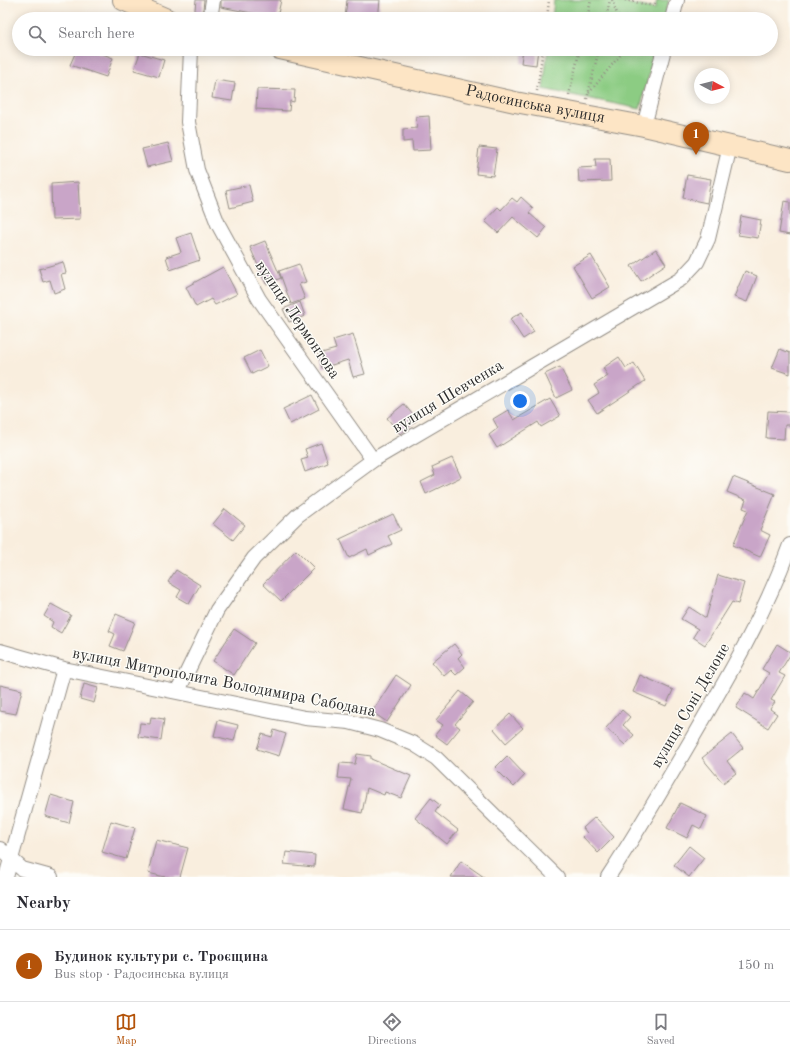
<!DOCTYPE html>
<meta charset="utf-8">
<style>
:root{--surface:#fff;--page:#f7f7f7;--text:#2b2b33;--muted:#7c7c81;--line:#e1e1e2;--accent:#b45309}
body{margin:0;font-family:"Old Standard TT",serif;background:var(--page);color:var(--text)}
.compass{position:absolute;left:694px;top:68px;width:36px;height:36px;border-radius:50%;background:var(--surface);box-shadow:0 2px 10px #0003;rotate:97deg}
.you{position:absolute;left:520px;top:401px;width:14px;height:14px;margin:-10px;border:3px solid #fff;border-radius:50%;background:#1a73e8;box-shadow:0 0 0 6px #1a73e833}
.badge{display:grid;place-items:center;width:26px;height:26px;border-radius:50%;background:var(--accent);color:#fff;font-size:13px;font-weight:700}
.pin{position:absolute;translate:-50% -33px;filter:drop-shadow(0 1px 2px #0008)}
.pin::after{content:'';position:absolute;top:21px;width:14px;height:12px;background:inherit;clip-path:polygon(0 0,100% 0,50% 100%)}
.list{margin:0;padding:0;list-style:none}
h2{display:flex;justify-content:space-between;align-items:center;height:52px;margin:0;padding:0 16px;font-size:17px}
h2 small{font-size:13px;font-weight:400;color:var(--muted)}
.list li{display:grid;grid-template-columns:26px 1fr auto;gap:12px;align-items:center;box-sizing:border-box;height:72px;padding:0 16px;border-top:1px solid var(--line)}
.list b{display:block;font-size:15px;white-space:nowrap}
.list p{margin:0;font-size:13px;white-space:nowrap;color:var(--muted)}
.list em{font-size:13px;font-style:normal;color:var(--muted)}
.icon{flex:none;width:22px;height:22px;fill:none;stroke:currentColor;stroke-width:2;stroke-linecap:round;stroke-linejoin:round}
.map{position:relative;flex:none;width:790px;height:877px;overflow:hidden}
.search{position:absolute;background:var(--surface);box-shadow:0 2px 10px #0003;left:12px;right:12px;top:12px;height:44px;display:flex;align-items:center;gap:10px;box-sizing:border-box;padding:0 14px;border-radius:22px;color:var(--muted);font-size:15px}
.sheet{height:124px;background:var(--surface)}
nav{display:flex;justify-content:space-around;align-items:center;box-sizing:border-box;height:56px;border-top:1px solid var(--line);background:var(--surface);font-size:11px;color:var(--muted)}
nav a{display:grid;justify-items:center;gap:2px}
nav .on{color:var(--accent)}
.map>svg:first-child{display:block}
.green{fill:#8ccc83;stroke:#5c7c57}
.building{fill:#c9a5c8}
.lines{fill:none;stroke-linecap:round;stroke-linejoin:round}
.street-casing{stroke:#928c84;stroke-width:16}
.secondary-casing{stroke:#928c84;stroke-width:22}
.path{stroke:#928c84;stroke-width:2.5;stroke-dasharray:1 3;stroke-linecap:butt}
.street{stroke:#fff;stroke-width:14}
.secondary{stroke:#fde5c5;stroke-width:20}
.labels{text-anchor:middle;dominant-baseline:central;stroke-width:3;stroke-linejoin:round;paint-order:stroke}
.street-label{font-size:16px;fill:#2b2b2b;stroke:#fdfcf7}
</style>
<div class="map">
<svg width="790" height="877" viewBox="0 0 790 877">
<rect width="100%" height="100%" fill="#fdfcf7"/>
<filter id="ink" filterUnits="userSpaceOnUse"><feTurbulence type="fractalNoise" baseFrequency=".025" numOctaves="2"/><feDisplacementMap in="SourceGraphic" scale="8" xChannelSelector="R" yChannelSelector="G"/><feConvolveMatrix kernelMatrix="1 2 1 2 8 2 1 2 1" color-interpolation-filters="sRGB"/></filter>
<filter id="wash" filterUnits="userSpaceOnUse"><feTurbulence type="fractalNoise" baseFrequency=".012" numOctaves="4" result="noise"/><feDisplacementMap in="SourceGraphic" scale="16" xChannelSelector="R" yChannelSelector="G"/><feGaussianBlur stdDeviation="0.9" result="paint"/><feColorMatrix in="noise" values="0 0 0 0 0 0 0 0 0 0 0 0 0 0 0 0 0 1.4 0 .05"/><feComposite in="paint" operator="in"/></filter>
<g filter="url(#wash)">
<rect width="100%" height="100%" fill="#f9eede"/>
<!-- green -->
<path class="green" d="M554,0h58l43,9 2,-9h12l-5,19h-112z
M548,49h108l-16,60 -97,-20z"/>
<g id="blocks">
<!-- building -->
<path class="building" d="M196,0h8l-2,19h-8z
M221,0h60l-4,18 -56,-11z
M347,0h33l-2,19h-33z
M77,49h13l23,9 -7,19 -36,-12z
M523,49h15l-2,16 -15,-2z
M140,53l24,7 -5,17 -25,-7z
M215,80l20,3 -3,18 -20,-3z
M257,89l38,1 -1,12 -4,-1 -1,10 -33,-2z
M429,116l2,34 -18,1 -1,-10 -9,1v-13l14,-1 -1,-11z
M168,143l5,18 -26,6 -5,-18z
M479,147l18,2 -4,27 -17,-2z
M595,159h15l1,22 -32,1 -1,-14 18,-1z
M687,175l24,4 -4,24 -24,-5z
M78,182l2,37 -28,1 -1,-36z
M249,185l4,17 -23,6 -4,-18z
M521,197l12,11 -4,5 17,15 -8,10 -25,-21 -15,16 -13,-12 13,-14 3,3 11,-12 5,4z
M784,201l6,1v33l-11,-2z
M741,216l20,4 -3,18 -20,-3z
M191,233l9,27 -30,10 -4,-13 15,-5 -5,-14z
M265,241l16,37 -15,6 -16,-37z
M656,249l10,15 -25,17 -10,-15z
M591,255l19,32 -18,11 -19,-32z
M63,262l3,11 -5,1 4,15 -11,4 -4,-13 -7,2 -4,-13z
M299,264l7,18 -7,2 6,15 -14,5 -12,-33z
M223,267l14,27 -22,11 -4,-6 -15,8 -10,-20z
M745,271l12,5 -10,26 -13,-5z
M300,302l5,14 -16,6 -6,-13z
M522,312l12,20 -11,7 -13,-20z
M353,334l12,40 -12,3 -5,-17 -26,8 -4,-14 18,-5 -3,-9z
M780,349l10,4v21l-18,-6z
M260,350l8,16 -16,8 -8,-16z
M619,357l7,11 8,-5 11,18 -48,32 -9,-13 11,-7 -5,-8 14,-9 -5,-8z
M560,367l12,23 -16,8 -11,-24z
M312,395l7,14 -29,15 -7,-15z
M550,399l10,17 -19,11 -3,-5 -41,26 -8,-13 9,-7 -5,-9 15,-9 6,10z
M404,404l13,16 -17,14 -13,-16z
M768,411l22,1v13h-5l-1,14 -18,-1z
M321,443l7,20 -23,9 -4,-12 7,-2 -3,-9z
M452,458l9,19 -35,17 -5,-12 14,-7 -3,-8z
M733,477l42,17 -15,36 10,5 -10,22 -27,-12 15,-35 -5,-2 3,-8 -19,-8z
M225,509l20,16 -12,15 -20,-16z
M393,514l8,16 -13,6 4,8 -23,11 -2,-6 -18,9 -9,-19z
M296,550l18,18 -33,33 -18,-17z
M176,570l24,15 -11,19 -12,-7 4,-7 -13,-8z
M718,575l26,8 -6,21 -6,-2 -27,43 -12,-8 5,-8 -17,-10 8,-12 17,11z
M51,604l20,11 -10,18 -10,-6 2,-5 -9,-6z
M116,614l19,8 -12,29 -13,-5 5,-12 -6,-3z
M234,629l21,14 -21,32 -21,-14z
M454,644l8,10 -4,4 7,9 -9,8 -5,-5 -7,6 -12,-14z
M777,644l13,8v3l-11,18 6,3 -14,24 4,2 -5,7 7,5 -9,14 -32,-20 9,-15 9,6 15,-26 -7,-4z
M396,675l15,10 -24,37 -15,-10z
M640,675l33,15 -7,16 -33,-14z
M84,684l14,4 -4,15 -14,-4z
M0,685l22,5 -6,24 -16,-3z
M460,691l13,11 -18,22 5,4 -13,16 -12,-9 8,-10 -7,-5z
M622,710l8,7 -7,8 11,10 -9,10 -19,-17z
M510,714l13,14 -17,15 -12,-14z
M151,717l13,2 -3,21 -23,-3 2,-14 10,1z
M218,720l20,5 -4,16 -20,-5z
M274,730l12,4 -7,22 -22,-7 5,-15 10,3z
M732,734l11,14 -16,13 9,12 -13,10 -21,-25z
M357,754l14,2v3l40,17 -10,22 -16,-6 -1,3 -17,-7 -5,25 -18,-4 7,-30 -13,-1 2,-15 15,1z
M507,756l18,19 -11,12 -19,-19z
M51,795l23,7 -5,21 -24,-7z
M431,798l9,7 -5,7 23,18 -11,14 -32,-26z
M680,803l27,13 -6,13 -8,-4 -6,13 -20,-10z
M595,817l19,20 -16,16 -15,-16 4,-4 -4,-5z
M111,821l24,7 -9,31 -24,-7z
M156,840l32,8 -8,29h-15l-17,-4z
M689,846l15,12 -15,19 -15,-12z
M286,852l29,3 -1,12 -30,-3z
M461,861l23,16h-33z"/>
</g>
</g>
<g filter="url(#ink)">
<use href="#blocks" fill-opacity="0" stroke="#928c84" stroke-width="1"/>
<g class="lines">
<!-- street casing -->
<g class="street-casing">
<path id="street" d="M210,19l3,-19
M672,19l5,-19
M191,49l-3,73 9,48 21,54 41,75 114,161
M644,126l20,-77
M0,651l64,18 241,49 44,4 31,8 34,14 22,14 121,119
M178,691l39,-81 37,-52 44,-43 75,-55 308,-181 16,-17 11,-23 22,-93
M0,849l22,20 29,8
M6,877l58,-208
M608,877c29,-44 55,-89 82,-135 38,-65 74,-126 100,-197"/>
</g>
<!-- secondary casing -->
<g class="secondary-casing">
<g id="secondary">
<path d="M123,0l44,19"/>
<path id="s1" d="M280,49l235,53 129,24 146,34"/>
</g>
</g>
<!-- path -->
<path class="path" d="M612,0l7,19
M625,0l29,6 2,-6
M547,19l2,-19
M587,19l4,-19
M606,19l4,-19
M537,91l6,-42
M589,93l36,-44
M569,95l11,-46
M587,99l12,-50"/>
<!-- street -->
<use href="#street" class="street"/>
<!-- secondary -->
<use href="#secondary" class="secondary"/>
</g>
</g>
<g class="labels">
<!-- street labels -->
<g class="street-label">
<text stroke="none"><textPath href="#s1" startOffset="261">Радосинська вулиця</textPath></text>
<text transform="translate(297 320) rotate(56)">вулиця Лермонтова</text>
<text transform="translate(448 397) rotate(-31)">вулиця Шевченка</text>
<text transform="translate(224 683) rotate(11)">вулиця Митрополита Володимира Сабодана</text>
<text transform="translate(691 706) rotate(-60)">вулиця Соні Делоне</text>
</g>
</g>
</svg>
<svg class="compass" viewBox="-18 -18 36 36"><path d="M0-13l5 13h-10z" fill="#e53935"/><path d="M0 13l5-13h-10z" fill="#7c7c81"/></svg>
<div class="you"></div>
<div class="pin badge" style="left:696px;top:155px">1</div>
<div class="search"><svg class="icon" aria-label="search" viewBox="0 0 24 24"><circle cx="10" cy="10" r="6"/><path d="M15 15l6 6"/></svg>Search here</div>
</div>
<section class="sheet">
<h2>Nearby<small></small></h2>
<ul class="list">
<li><span class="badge">1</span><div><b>Будинок культури с. Троєщина</b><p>Bus stop · Радосинська вулиця</p></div><em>150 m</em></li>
</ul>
</section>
<nav>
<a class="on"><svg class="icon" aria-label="map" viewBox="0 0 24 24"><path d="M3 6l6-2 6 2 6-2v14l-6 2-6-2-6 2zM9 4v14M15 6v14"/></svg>Map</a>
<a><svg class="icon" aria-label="directions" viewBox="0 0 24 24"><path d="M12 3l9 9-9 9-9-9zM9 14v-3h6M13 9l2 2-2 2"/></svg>Directions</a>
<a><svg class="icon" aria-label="saved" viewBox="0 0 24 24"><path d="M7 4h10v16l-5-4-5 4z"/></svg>Saved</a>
</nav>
